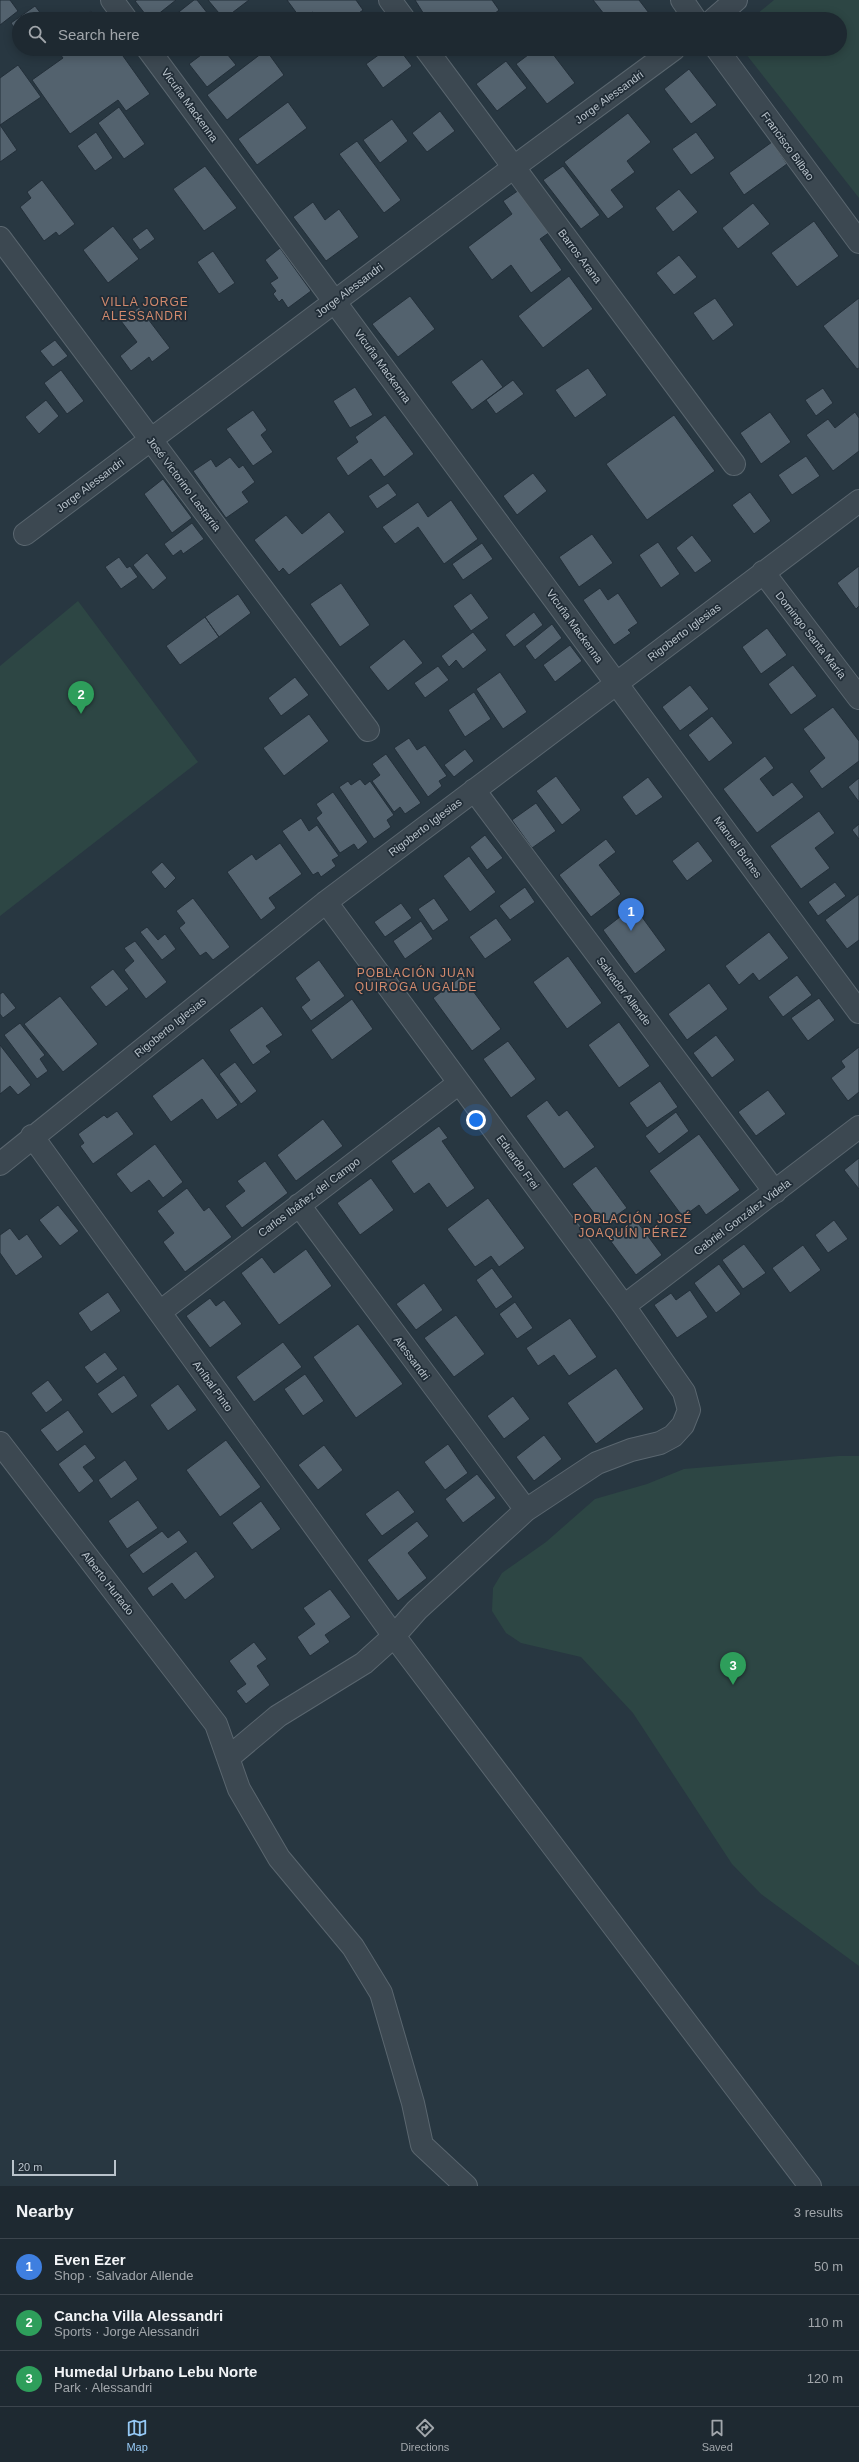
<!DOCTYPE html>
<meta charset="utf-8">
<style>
:root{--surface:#1e2931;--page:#263139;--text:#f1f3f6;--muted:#a1a6ab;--line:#3c454d;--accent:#95c8f4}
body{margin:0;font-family:Arial,sans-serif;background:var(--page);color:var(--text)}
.scale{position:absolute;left:12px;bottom:10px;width:104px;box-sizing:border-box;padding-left:4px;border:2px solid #b9c3cb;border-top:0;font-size:11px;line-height:14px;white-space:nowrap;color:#b9c3cb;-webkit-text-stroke:3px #212d37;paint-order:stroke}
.you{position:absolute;left:476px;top:1120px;width:14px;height:14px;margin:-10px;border:3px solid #fff;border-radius:50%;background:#1a73e8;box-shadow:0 0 0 6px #1a73e833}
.badge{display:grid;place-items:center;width:26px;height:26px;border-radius:50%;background:var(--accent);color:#fff;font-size:13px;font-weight:700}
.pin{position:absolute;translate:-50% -33px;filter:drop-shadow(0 1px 2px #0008)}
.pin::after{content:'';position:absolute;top:21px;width:14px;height:12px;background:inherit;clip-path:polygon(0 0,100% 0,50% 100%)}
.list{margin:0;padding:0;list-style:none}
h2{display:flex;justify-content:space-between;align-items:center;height:52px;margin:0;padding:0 16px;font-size:17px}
h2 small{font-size:13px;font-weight:400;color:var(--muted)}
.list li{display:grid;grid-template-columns:26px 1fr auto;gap:12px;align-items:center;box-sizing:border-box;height:56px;padding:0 16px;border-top:1px solid var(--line)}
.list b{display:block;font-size:15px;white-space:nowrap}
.list p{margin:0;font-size:13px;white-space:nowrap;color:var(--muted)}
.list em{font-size:13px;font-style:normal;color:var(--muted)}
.icon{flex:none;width:22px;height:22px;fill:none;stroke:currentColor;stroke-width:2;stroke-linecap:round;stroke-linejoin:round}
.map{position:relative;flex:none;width:859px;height:2186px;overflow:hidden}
.search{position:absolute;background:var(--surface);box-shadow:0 2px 10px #0003;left:12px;right:12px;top:12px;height:44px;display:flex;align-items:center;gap:10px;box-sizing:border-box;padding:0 14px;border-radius:22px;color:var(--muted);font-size:15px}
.sheet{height:220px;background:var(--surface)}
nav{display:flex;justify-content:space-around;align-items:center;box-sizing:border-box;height:56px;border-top:1px solid var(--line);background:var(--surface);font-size:11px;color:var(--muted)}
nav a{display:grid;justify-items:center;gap:2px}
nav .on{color:var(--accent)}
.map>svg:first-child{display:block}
.green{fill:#2d4644}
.building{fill:#53626e;stroke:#232f39}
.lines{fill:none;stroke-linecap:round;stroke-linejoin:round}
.minor-casing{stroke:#5a666f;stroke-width:24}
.minor{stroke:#3c4851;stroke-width:22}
.labels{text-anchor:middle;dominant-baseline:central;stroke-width:3.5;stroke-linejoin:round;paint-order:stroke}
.street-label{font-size:11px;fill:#b9c3cb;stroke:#212d37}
.neighbourhood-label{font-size:12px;letter-spacing:1px;fill:#d28a6d;stroke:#212d37}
</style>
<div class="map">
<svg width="859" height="2186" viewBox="0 0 859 2186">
<rect width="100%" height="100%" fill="#283741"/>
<!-- green -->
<path class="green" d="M774,0h85v198l-117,-149h98v-30h-89z
M78,601l120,161 -198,154v-250z
M839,1456h20v510l-98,-72 -29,-30 -99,-151 -52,-56 -60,-14 -15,-10 -14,-22 1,-23 9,-15 44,-31 49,-43 52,-15 37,-15z"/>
<!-- building -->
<path class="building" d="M0,0h10l8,11 -18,14z
M137,0h39l-24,19h-3l-14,-18z
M194,0h3l15,19h-42z
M208,0h41l-25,19z
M287,0h69l7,10 -12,9h-33l-5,-7 -12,7z
M415,0h77l7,10 -11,9h-61z
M593,0h46l13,17 -44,2z
M35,6l10,13h-26v16l-8,-12z
M91,11l6,8h-17z
M56,49h62l32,45 -24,17 -8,-11 -48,34 -38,-54 31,-22z
M209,49h14l13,16 -29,22 -18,-23z
M387,49h12l13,17 -29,22 -17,-24z
M536,49h13l26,34 -28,21 -31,-40z
M266,50l18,25 -57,45 -20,-25z
M506,61l21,27 -30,23 -21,-27z
M18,65l23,32 -41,28v-47z
M689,69l28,36 -26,19 -27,-35z
M288,102l19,26 -50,37 -19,-26z
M119,107l26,37 -21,15 -26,-36z
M440,111l15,20 -28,21 -15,-19z
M628,113l23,29 -24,19 8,11 -24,18 13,17 -16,12 -44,-57z
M392,119l16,22 -28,22 -17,-23z
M0,125l17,25 -17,12z
M96,132l17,26 -18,13 -18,-25z
M696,132l19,26 -24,17 -19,-26z
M357,141l44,59 -17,13 -45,-59z
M772,142l15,22 -43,31 -15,-22z
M205,166l32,42 -33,23 -31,-42z
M563,166l37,49 -19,14 -38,-49z
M42,180l33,44 -16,12 -3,-4 -12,9 -24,-34 11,-9 -4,-6z
M522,188l31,42 -13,9 22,31 -31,23 -20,-28 -19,15 -24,-33 44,-33 -9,-13z
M679,189l19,23 -25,20 -18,-24z
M313,202l12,18 14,-11 20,28 -33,24 -33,-44z
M753,203l17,21 -32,25 -16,-21z
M814,221l25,35 -42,31 -26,-34z
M113,226l26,33 -31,24 -25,-33z
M147,228l8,11 -15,11 -8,-11z
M280,248l31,43 -23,17 -6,-9 -3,3 -6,-8 3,-3 -6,-8 8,-5 -13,-18z
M213,251l22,32 -16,11 -22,-32z
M679,255l18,22 -23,18 -18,-22z
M569,276l24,33 -50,39 -25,-32z
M410,296l25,33 -37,28 -26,-33z
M715,298l19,27 -21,16 -20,-28z
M859,298v70l-2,1 -34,-43z
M139,307l31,41 -18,14 -3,-5 -18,14 -11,-15 17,-14 -16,-21z
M55,340l13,16 -15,11 -13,-16z
M482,359l21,28 -31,23 -21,-28z
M588,368l19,27 -32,23 -20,-28z
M61,370l23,31 -17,13 -23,-31z
M513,380l11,14 -28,20 -10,-14z
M355,387l18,28 -23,13 -17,-27z
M823,388l10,15 -17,13 -11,-16z
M46,400l13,16 -20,18 -14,-17z
M253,410l14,20 -6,5 12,17 -20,14 -27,-37z
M770,412l21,30 -30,22 -21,-31z
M855,412l4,6v33l-26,20 -27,-36 22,-16 7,9z
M385,415l29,39 -30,23 -13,-18 -23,17 -12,-18 22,-16 -3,-5z
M674,415l41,56 -68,49 -41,-56z
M806,456l14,20 -28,19 -14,-20z
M230,457l9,11 4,-3 12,17 -13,10 7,10 -23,16 -33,-47 18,-12 5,8z
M533,473l14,18 -30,24 -14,-19z
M163,479l29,39 -20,15 -28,-39z
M388,483l9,12 -20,14 -9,-13z
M750,492l21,29 -17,13 -22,-29z
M451,500l27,39 -34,25 -26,-37 -23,17 -13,-17 36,-25 10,15z
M329,512l16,20 -56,43 -6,-7 -4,4 -25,-32 32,-25 16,19z
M192,523l12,16 -21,15 -2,-4 -8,6 -9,-12z
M592,534l21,29 -34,24 -20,-30z
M692,535l20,26 -17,12 -19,-25z
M658,542l22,32 -19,14 -22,-33z
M482,543l11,16 -30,21 -11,-16z
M147,553l20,25 -14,12 -20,-25z
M119,557l8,11 3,-2 8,11 -17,12 -16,-22z
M859,566v40l-3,3 -19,-26z
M341,583l29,42 -30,22 -30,-43z
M600,588l8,12 10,-7 20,30 -10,7 3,3 -17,12 -31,-45z
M471,593l18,25 -18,13 -18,-25z
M238,594l13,19 -32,24 -14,-20z
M534,612l9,13 -29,22 -9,-12z
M205,617l14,20 -39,28 -14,-19z
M552,624l10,14 -27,22 -10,-14z
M767,628l20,27 -26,19 -19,-27z
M473,632l14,18 -24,19 -7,-9 -7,7 -8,-11z
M404,639l19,24 -35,28 -19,-24z
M570,645l12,16 -27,21 -12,-17z
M793,665l24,31 -26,19 -23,-31z
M438,666l11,14 -24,18 -11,-15z
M500,672l27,40 -24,17 -27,-40z
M295,677l14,18 -28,21 -13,-18z
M690,685l19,24 -29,22 -18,-24z
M474,692l17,27 -26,18 -17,-27z
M833,707l26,34v20l-37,28 -13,-18 16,-13 -22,-29z
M309,714l20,27 -45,35 -21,-28z
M712,716l21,27 -24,19 -21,-27z
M409,738l8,12 8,-5 22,31 -8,5 3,5 -14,11 -34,-49z
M465,749l9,12 -20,16 -10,-12z
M386,754l35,49 -16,11 -5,-7 -6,5 -22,-31 8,-6 -8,-11z
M765,756l9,12 -14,11 13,17 19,-14 12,15 -47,36 -34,-44z
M556,776l25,34 -19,15 -26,-34z
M648,777l15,20 -27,19 -14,-19z
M859,778v24l-11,-15z
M360,779l5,6 5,-4 24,34 -7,5 4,7 -17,12 -35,-52 9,-6 3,4z
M333,792l35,50 -10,8 -4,-6 -14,9 -24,-35 6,-5 -6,-9z
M536,803l20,28 -24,17 -20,-28z
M819,811l16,22 -20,15 15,20 -29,21 -31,-43z
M301,818l8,13 8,-6 22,31 -7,4 4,6 -15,11 -3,-5 -5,3 -31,-44z
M859,824v15l-7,-9z
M485,835l18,23 -16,12 -17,-23z
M606,839l10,13 -17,13 22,29 -30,23 -32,-42z
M698,841l15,20 -26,20 -15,-20z
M280,843l22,31 -33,24 7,10 -15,12 -34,-48 25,-18 4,6z
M469,856l27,36 -26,20 -27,-36z
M162,862l14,16 -11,11 -14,-17z
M835,882l11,14 -28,20 -10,-14z
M525,887l10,15 -25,18 -11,-14z
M859,894v46l-12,9 -22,-29z
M193,898l37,49 -17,13 -7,-8 -6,4 -21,-28 6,-5 -9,-12z
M434,898l15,22 -16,11 -15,-22z
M401,903l11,15 -27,19 -11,-15z
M634,906l32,44 -31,24 -32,-44z
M496,918l16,22 -27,19 -16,-22z
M421,921l12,18 -28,20 -12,-18z
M147,927l11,13 7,-6 11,15 -14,11 -22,-28z
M769,932l20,26 -30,23 -6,-8 -14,12 -14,-19z
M135,941l32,41 -21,17 -22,-29 10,-9 -10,-13z
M568,956l34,47 -35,26 -34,-47z
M319,960l26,36 -34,25 -10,-14 9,-7 -15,-22z
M113,969l16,20 -23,18 -16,-20z
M797,975l15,20 -29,22 -15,-20z
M462,976l39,53 -29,22 -39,-53z
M709,983l19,26 -41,31 -19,-26z
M3,992l13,16 -13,10 -3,-4v-20z
M60,996l38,48 -35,28 -39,-48z
M819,998l16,22 -27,21 -17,-23z
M352,999l21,30 -41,31 -21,-30z
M262,1006l21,29 -17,11 5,6 -18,13 -24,-35z
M619,1022l31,44 -31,22 -31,-43z
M20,1023l25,32 -5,4 8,12 -11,8 -33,-44z
M716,1035l19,25 -23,18 -19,-25z
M508,1041l28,38 -25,19 -28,-39z
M0,1045l31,40 -13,10 -8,-9 -10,8z
M859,1047v45l-11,9 -17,-23 14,-11 -4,-6z
M203,1058l35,47 -21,15 -15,-21 -31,23 -19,-26z
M235,1062l22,29 -16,13 -22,-30z
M660,1081l18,26 -31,21 -18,-25z
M768,1090l18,24 -30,22 -18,-24z
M547,1100l12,16 8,-6 28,37 -31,22 -38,-53z
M117,1111l17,23 -41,30 -13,-18 4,-3 -6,-9 26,-19 3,3z
M676,1112l13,19 -30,23 -14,-18z
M323,1119l20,27 -47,35 -19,-26z
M439,1126l9,12 -6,3 33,47 -28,20 -18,-25 -15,11 -23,-33z
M699,1134l41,56 -34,25 -7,-10 -16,12 -34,-46z
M155,1144l28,38 -20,16 -14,-18 -18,13 -15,-19z
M859,1158v31l-15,-19z
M265,1161l23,32 -46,35 -17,-22 20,-15 -8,-10z
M596,1166l31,42 -24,17 -31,-41z
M371,1178l23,32 -34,25 -23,-32z
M187,1188l17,23 5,-4 23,30 -47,35 -22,-30 11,-9 -17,-22z
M488,1198l37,50 -26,19 -8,-11 -16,11 -28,-38z
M58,1205l21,26 -19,15 -21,-26z
M635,1219l27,36 -26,20 -27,-36z
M834,1220l14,19 -20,14 -13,-18z
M10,1228l9,12 8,-6 16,23 -27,19 -16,-23v-18z
M744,1244l22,29 -23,16 -21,-29z
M803,1245l18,25 -31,23 -18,-25z
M306,1249l26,37 -53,39 -38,-52 21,-16 12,16z
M719,1264l22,30 -25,19 -22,-30z
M492,1268l21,29 -17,12 -20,-29z
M424,1283l19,27 -27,20 -20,-26z
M690,1290l18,27 -31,21 -23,-33 17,-12 5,7z
M108,1292l13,19 -30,21 -13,-19z
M210,1298l6,8 8,-6 18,24 -32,24 -24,-32z
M515,1302l18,26 -16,11 -18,-25z
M456,1315l29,39 -31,23 -30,-39z
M570,1318l27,39 -28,19 -15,-21 -16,11 -12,-18z
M358,1324l45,60 -47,34 -43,-61z
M283,1342l19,25 -48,35 -18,-25z
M105,1352l13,17 -21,15 -13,-17z
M616,1368l28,41 -48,35 -29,-41z
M305,1374l19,27 -21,15 -19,-27z
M124,1375l14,21 -26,18 -15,-20z
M48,1380l15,20 -17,13 -15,-20z
M178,1384l19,26 -29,21 -18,-26z
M513,1396l17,23 -26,20 -17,-23z
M68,1410l16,22 -27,20 -17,-22z
M544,1435l18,24 -28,22 -18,-24z
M226,1440l35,47 -41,30 -34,-47z
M85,1444l11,14 -13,9 11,14 -15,12 -21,-29z
M448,1444l20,29 -23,17 -21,-28z
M324,1445l19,25 -25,20 -20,-25z
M125,1460l13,19 -27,20 -13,-19z
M477,1474l19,24 -33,25 -18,-24z
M398,1490l17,22 -33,24 -17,-22z
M138,1500l20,28 -31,21 -19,-28z
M261,1501l20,28 -29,21 -20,-27z
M417,1521l12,15 -21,17 19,25 -29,23 -31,-41z
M179,1530l9,12 -45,32 -14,-19 33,-24 6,7z
M196,1551l19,26 -30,23 -13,-17 -19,14 -6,-9z
M330,1589l21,28 -26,18 5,7 -20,14 -13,-19 18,-13 -12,-16z
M254,1642l13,17 -10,7 13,19 -24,19 -10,-13 10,-7 -17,-23z"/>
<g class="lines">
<!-- minor casing -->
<g class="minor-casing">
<path id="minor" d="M112,0l14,19
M390,0l14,19
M682,0l13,19
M714,19l22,-19
M148,49l711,963
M426,49l308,415
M717,49l142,193
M0,238l368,492
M25,534l489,-367 160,-118
M763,572l96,126
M474,790l301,402
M32,1136l362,500 416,550
M0,1164l326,-262 533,-401
M299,1205l227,305
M624,1306l235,-179
M160,1312l299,-229
M0,1443l216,281 23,65 40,69 74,89 28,46 32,110 9,42 44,41
M228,1758l50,-42 86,-53 30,-27 23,-26 109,-100 71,-47 34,-13 29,-7 13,-7 10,-11 6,-15 -5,-18 -60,-86 -298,-404"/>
</g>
<!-- minor -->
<use href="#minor" class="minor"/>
</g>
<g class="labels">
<!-- street labels -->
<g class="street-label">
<text transform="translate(609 97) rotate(-36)">Jorge Alessandri</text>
<text transform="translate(190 105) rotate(54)">Vicuña Mackenna</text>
<text transform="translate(788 146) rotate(54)">Francisco Bilbao</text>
<text transform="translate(580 256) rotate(53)">Barros Arana</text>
<text transform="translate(349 290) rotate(-37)">Jorge Alessandri</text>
<text transform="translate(383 366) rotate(54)">Vicuña Mackenna</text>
<text transform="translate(184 484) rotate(53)">José Victorino Lastarria</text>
<text transform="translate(90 485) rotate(-37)">Jorge Alessandri</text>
<text transform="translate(575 626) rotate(54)">Vicuña Mackenna</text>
<text transform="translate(684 632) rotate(-37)">Rigoberto Iglesias</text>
<text transform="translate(811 635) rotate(52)">Domingo Santa María</text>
<text transform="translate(425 827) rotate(-37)">Rigoberto Iglesias</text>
<text transform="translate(738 847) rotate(54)">Manuel Bulnes</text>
<text transform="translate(624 991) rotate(53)">Salvador Allende</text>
<text transform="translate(170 1027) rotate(-39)">Rigoberto Iglesias</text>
<text transform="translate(518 1162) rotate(54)">Eduardo Frei</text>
<text transform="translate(309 1197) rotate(-37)">Carlos Ibáñez del Campo</text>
<text transform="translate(742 1217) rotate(-37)">Gabriel González Videla</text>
<text transform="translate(412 1358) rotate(53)">Alessandri</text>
<text transform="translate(213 1386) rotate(54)">Aníbal Pinto</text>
<text transform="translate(108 1583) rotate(52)">Alberto Hurtado</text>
</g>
<!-- neighbourhood labels -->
<g class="neighbourhood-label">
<text x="145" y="302">VILLA JORGE<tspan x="145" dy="14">ALESSANDRI</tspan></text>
<text x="416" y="973">POBLACIÓN JUAN<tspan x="416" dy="14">QUIROGA UGALDE</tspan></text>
<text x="633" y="1219">POBLACIÓN JOSÉ<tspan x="633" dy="14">JOAQUÍN PÉREZ</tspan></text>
</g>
</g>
</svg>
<div class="scale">20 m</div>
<div class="you"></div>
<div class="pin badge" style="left:631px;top:931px;background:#3f7fe0">1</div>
<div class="pin badge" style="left:81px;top:714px;background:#2e9e5b">2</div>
<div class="pin badge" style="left:733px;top:1685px;background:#2e9e5b">3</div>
<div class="search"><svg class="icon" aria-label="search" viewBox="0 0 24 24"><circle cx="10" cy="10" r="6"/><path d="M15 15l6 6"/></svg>Search here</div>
</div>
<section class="sheet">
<h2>Nearby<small>3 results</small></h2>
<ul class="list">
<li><span class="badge" style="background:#3f7fe0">1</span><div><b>Even Ezer</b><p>Shop · Salvador Allende</p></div><em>50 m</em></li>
<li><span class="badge" style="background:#2e9e5b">2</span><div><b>Cancha Villa Alessandri</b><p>Sports · Jorge Alessandri</p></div><em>110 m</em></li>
<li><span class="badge" style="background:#2e9e5b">3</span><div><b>Humedal Urbano Lebu Norte</b><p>Park · Alessandri</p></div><em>120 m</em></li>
</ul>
</section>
<nav>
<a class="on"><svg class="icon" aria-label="map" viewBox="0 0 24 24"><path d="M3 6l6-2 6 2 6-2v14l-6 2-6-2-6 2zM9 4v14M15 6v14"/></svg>Map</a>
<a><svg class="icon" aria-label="directions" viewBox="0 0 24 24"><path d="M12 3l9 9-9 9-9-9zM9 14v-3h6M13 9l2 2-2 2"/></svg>Directions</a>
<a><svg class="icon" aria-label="saved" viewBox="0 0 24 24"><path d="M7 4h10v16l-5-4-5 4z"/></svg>Saved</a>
</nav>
